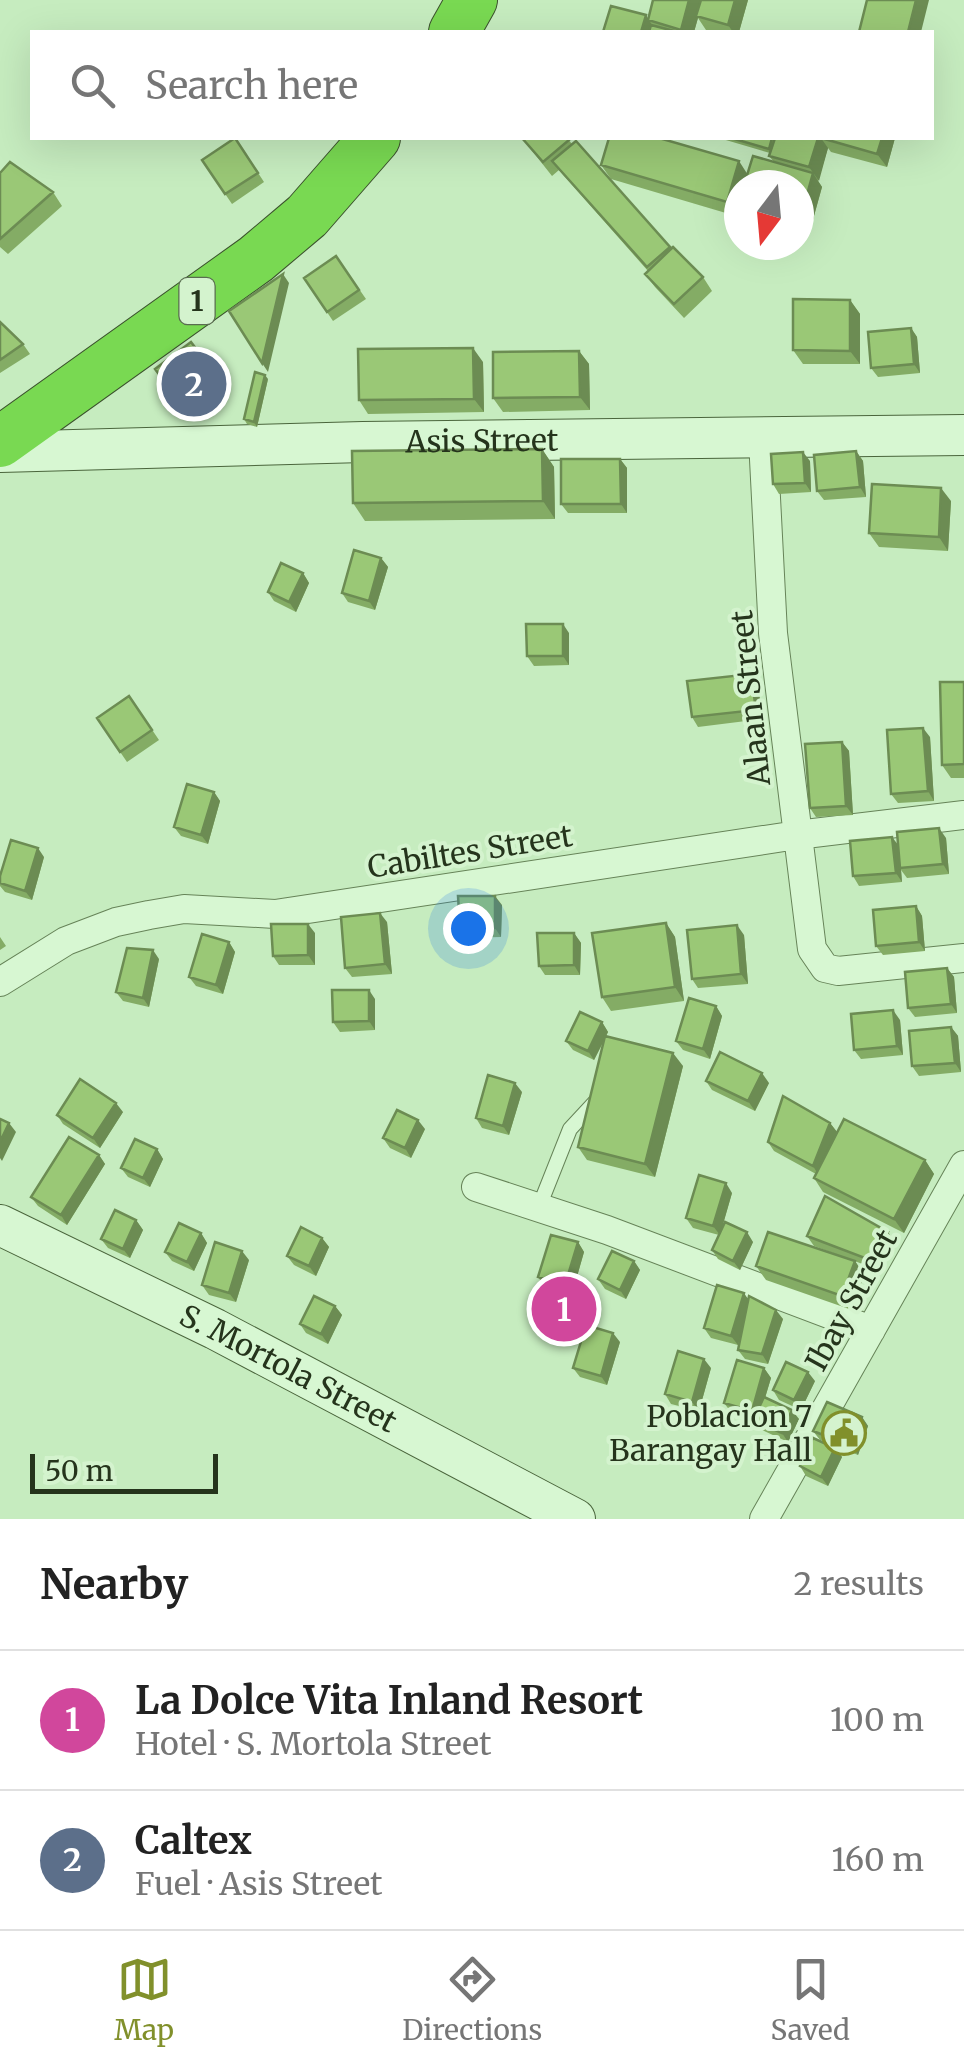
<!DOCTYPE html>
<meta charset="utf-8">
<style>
:root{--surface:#fff;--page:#f6f6f6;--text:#222;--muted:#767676;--line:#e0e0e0;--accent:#81902b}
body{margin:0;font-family:Merriweather,serif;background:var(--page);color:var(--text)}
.compass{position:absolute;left:724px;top:170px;width:90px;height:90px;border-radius:50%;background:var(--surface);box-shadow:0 10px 40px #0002;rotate:196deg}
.scale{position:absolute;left:30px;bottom:25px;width:188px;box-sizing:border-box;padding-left:10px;border:5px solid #25341c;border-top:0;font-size:28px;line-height:35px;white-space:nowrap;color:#25341c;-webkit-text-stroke:8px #d4f3ce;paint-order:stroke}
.you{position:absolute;left:468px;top:928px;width:35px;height:35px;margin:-25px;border:8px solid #fff;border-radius:50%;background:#1a73e8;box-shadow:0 0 0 15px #1a73e833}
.badge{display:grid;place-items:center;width:65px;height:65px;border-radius:50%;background:var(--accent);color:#fff;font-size:32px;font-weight:700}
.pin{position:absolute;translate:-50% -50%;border:5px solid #fff;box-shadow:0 2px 10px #0006}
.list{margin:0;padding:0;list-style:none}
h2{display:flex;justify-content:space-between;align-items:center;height:130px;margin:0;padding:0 40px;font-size:42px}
h2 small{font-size:32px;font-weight:400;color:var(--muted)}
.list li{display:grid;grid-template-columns:65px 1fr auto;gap:30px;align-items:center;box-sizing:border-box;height:140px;padding:0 40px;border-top:2px solid var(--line)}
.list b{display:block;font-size:38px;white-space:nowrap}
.list p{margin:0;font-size:32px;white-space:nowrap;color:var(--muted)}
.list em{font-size:32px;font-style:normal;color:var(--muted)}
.icon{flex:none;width:55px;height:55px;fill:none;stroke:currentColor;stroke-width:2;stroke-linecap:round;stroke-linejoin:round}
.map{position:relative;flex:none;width:964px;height:1519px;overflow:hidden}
.search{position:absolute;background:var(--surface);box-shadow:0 10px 40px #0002;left:30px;right:30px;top:30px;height:110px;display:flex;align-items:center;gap:25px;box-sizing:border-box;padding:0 35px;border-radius:0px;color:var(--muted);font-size:38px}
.sheet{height:410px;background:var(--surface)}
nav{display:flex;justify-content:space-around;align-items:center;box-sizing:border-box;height:140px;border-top:2px solid var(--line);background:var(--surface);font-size:28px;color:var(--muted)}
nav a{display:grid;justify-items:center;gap:5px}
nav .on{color:var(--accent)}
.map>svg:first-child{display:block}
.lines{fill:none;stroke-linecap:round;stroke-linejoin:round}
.lane-casing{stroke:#668358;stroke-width:16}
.street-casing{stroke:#668358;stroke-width:30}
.secondary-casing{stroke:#4a653c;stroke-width:42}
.highway-casing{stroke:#3b512d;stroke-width:52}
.lane{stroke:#d7f7d2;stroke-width:14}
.street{stroke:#d7f7d2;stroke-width:28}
.secondary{stroke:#d7f7d2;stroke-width:40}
.highway{stroke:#79d952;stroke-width:50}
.wall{fill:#84ac65}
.shaded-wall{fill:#6c8c53}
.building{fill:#9ac876;stroke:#6c8c53;stroke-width:2.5}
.labels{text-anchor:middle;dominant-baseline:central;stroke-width:8;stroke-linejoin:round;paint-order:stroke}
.shield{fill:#d4f3ce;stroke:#5a6d51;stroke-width:2.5}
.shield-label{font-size:28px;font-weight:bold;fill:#25341c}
.street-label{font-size:30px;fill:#25341c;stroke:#d4f3ce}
.poi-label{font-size:30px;fill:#25341c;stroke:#d4f3ce;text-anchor:end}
</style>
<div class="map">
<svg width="964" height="1519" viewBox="0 0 964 1519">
<rect width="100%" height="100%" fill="#c6ecbf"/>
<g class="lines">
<!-- lane casing -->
<g class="lane-casing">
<path id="lane" d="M539,1207l31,-78 26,-28"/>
</g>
<!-- street casing -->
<g class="street-casing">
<path id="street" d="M763,440l10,193 39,316 13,19 13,3 126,-13
M0,982l66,-41 50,-19 33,-7 35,-6 91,5 522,-79 167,-20
M476,1187l131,43 264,100
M764,1519l200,-354"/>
</g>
<!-- secondary casing -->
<g class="secondary-casing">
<g id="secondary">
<path id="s1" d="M0,452l363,-10 601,-7"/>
<path id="s2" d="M0,1225l215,104 360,190"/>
</g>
</g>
<!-- highway casing -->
<g class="highway-casing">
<path id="highway" d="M454,32l18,-32
M0,442l256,-183 51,-43 68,-78"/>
</g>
<!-- lane -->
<use href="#lane" class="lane"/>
<!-- street -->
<use href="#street" class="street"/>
<!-- secondary -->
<use href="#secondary" class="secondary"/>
<!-- highway -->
<use href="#highway" class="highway"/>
</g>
<!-- wall -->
<path class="wall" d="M653,0h95l-9,32h-23l-10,-2 -8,-12 -4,14h-91l45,-13z
M235,138l29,44 -32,22 -30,-44z
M522,138h45l5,6 4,-3 96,108 31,28 9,14 -28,27 -29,-31 -10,-13 3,-3 -89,-101 -7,6z
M719,138h176l-8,29 -56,-15 -3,-4 -10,33 4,6 -10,36 -13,-4v-34h-60v21l-3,10 -125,-37 -10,-14 147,8 26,-11 -5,-6 1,-3z
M0,173l53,19 9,14 -54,48 -8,-7z
M336,256l30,43 -33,22 -29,-43z
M850,300l10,14v50h-57l-10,-14z
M0,322l23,22 7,10 -30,19z
M911,328l6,9 3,36 -42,4 -7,-9z
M191,342l39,52 -37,27 -38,-52z
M579,351l10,13 1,46 -87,2 -10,-14z
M483,362l1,50 -116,2 -9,-14z
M268,379l-11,48 -10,-3 -3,-5z
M542,449l12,18 1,52 -190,2 -12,-18z
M856,451l7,10 3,36 -42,3 -7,-9z
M620,459l7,9v45h-59l-7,-9z
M810,461l1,31 -32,2 -6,-10z
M951,501l-3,50 -69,-4 -10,-14z
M381,558l7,9 -13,43 -27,-8 -6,-9z
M303,573l6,10 -13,29 -22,-11 -6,-9z
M569,633v32l-35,1 -7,-10z
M751,674l7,9 4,36 -64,8 -6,-10z
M964,682v96h-13l-9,-13z
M129,696l30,44 -32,22 -30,-44z
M930,737l4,64 -36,2 -7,-9z
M842,742l7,9 4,64 -37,2 -6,-9z
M214,792l6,9 -12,43 -27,-8 -7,-9z
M946,838l3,36 -42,4 -6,-8 1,12 -43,4 -6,-10 45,-31z
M44,857l-12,43 -27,-8 -5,-6v-10z
M502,905l-1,32 -35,1 -6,-10z
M916,906l6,10 3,35 -42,4 -7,-9z
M387,922l5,52 -40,3 -7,-9z
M666,923l9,14 9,64 -73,10 -9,-14z
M315,933v32h-36l-6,-9z
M574,933l7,10 -1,32h-35l-6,-9z
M744,935l4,49 -50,4 -6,-9z
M0,937l6,9 -6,4z
M229,942l6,10 -12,42 -27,-8 -7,-9z
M159,959l-10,48 -26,-6 -7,-9z
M947,968l7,9 3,36 -42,4 -7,-9z
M375,999v31l-35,2 -7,-10z
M716,1006l6,10 -12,43 -27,-9 -7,-9z
M900,1020l3,35 -42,4 -7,-9z
M602,1022l6,10 -2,4 77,30 -28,111 -68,-17 -9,-13 27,-108 -11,21 -21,-10 -7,-9z
M951,1027l7,9 3,36 -42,4 -7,-10z
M706,1081l63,2 -14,28 -43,-21z
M522,1092l-13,43 -27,-7 -6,-10z
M123,1112l-23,36 -37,-24 -6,-9z
M830,1123l7,9 88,28 9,14 -30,59 -81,-41 -9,-14 2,-4 -42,-23 -6,-9z
M425,1129l-14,29 -21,-10 -7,-10z
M157,1149l6,10 -13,28 -22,-10 -7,-9z
M99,1155l6,9 -38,61 -29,-19 -7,-9z
M732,1193l-10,34 31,15 -13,28 -22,-11 -6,-9 7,-15 -26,-7 -7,-10z
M136,1220l7,10 -13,28 -22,-10 -7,-9z
M888,1232l6,9 -18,28 -62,-23 -7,-10z
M201,1233l6,10 -13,28 -22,-10 -7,-9z
M322,1238l7,9 -13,29 -22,-11 -7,-9z
M578,1242l6,10 -12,42 -27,-7 -7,-10z
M249,1260l-13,42 -27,-7 -7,-10z
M634,1261l6,9 -14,29 -21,-10 -7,-10z
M855,1261l9,14 -12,35 -86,-30 -10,-14z
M749,1300l34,19 -15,45 -23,-5 -7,-9 5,-24 -5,19 -27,-7 -7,-10z
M335,1306l7,9 -14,29 -22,-11 -6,-9z
M620,1342l-13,43 -27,-8 -7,-9z
M711,1368l-12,43 -28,-7 -6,-10z
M764,1368l7,10 -6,20 34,21 -11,23 -28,-13 -6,-10 -23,-7 -7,-9z
M815,1381l-14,29 -22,-10 -6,-10z
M862,1417l6,9 -10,29 -38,-15 -7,-9z
M835,1448l7,9 -14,29 -22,-10 -6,-10z"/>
<!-- shaded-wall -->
<path class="shaded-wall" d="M689,0h14l-9,32h-11l-2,-2z
M735,0h13l-9,32h-6l-5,-7z
M916,0h13l-8,32h-13z
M646,15l9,15 -1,2h-13z
M818,138h8h-5l7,10 -9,33 -10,-14z
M882,138h13l-8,29 -10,-13z
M739,161l9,14 -3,10h-6v21l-3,10 -9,-14z
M813,173l9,14 -10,36 -9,-14z
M283,274l6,9 -21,89 -6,-9z
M850,300l10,14v50l-10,-13z
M911,328l6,9 3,36 -6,-9z
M473,348l10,14 1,50 -10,-13z
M579,351l10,13 1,46 -10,-13z
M265,375l3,4 -11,48 -3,-5z
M542,449l12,18 1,52 -12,-18z
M856,451l7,10 3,36 -6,-10z
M803,452l7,9 1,31 -6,-9z
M620,459l7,9v45l-6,-9z
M941,488l10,13 -3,50 -9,-14z
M381,558l7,9 -13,43 -6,-9z
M303,573l6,10 -13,29 -7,-10z
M563,624l6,9v32l-6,-9z
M751,674l7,9 4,36 -6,-9z
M923,728l7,9 4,64 -6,-10z
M842,742l7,9 4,64 -7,-9z
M214,792l6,9 -12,43 -7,-9z
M939,828l7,10 3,36 -6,-10z
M892,837l7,9 3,36 -6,-9z
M38,848l6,9 -12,43 -7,-9z
M495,896l7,9 -1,32 -6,-9z
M916,906l6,10 3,35 -6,-9z
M380,913l7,9 5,52 -7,-10z
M666,923l9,14 9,64 -9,-14z
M308,924l7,9v32l-7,-10z
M737,925l7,10 4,49 -7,-10z
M574,933l7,10 -1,32 -6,-10z
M229,942l6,10 -12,42 -7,-9z
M153,950l6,9 -10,48 -6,-9z
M947,968l7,9 3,36 -6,-9z
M369,990l6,9v31l-6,-9z
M716,1006l6,10 -12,43 -7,-10z
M893,1010l7,10 3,35 -6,-9z
M602,1022l6,10 -14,28 -6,-9z
M951,1027l7,9 3,36 -6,-9z
M673,1053l10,13 -28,111 -10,-13z
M762,1073l7,10 -14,28 -7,-10z
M515,1083l7,9 -13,43 -6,-9z
M116,1103l7,9 -23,36 -7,-10z
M418,1120l7,9 -14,29 -6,-10z
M9,1123l7,9 -14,29 -2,-3v-16z
M830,1123l7,9 -18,44 -6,-10z
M157,1149l6,10 -13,28 -7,-9z
M99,1155l6,9 -38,61 -6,-10z
M925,1160l9,14 -30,59 -10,-14z
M726,1183l6,10 -12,42 -7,-9z
M136,1220l7,10 -13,28 -7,-9z
M747,1232l6,10 -13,28 -7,-9z
M888,1232l6,9 -18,28 -6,-9z
M201,1233l6,10 -13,28 -7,-9z
M322,1238l7,9 -13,29 -7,-10z
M578,1242l6,10 -12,42 -7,-9z
M242,1251l7,9 -13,42 -7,-9z
M634,1261l6,9 -14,29 -6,-9z
M855,1261l9,14 -12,35 -10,-14z
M744,1293l6,9 -12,43 -7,-9z
M335,1306l7,9 -14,29 -7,-10z
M776,1310l7,9 -15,45 -6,-10z
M613,1333l7,9 -13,43 -6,-9z
M704,1359l7,9 -12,43 -7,-9z
M764,1368l7,10 -13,43 -6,-10z
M808,1372l7,9 -14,29 -7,-10z
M792,1410l7,9 -11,23 -6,-9z
M862,1417l6,9 -10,29 -6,-9z
M835,1448l7,9 -14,29 -7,-9z"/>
<!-- building -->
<path class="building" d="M653,0h36l-8,30 -33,-10z
M701,0h34l-7,25 -32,-9z
M867,0h49l-8,32h-49z
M611,6l35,9 -5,17h-38z
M651,25l27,7h-29z
M235,138l23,35 -33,21 -23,-34z
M522,138h45l2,2 -26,22z
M609,138h50l80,23 -12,41 -126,-37z
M731,138h41l-3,11z
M775,138h43l-9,29 -40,-11z
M821,138h61l-5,16z
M576,141l94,106 -23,20 -95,-106z
M753,156l60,17 -10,36 -4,-1v-23h-55z
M10,162l43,30 -53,47v-66z
M673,247l30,30 -29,27 -29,-30z
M336,256l23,34 -32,22 -23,-34z
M283,274l-21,89 -33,-52z
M793,299l57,1v51l-57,-1z
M0,322l23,22 -23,16z
M911,328l3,36 -43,4 -3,-36z
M191,342l36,48 -37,26 -35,-47z
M473,348l1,51 -115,1 -1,-51z
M579,351l1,46 -87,1v-46z
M255,372l10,3 -11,47 -10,-3z
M542,449l1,52 -190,2 -1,-52z
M856,451l4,36 -43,4 -3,-36z
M803,452l2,31 -32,1 -2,-30z
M561,459h59l1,45h-60z
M872,484l69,4 -2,49 -70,-4z
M354,550l27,8 -12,43 -27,-8z
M281,563l22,10 -14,29 -21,-10z
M526,624h37v32h-36z
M751,674l5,36 -64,7 -5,-36z
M940,682h24v82l-22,1z
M129,696l23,34 -32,22 -23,-34z
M923,728l5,63 -37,3 -4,-64z
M842,742l4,64 -36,2 -5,-64z
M187,784l27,8 -13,43 -27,-8z
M939,828l4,36 -43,4 -3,-36z
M892,837l4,36 -43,3 -3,-35z
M11,840l27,8 -13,43 -25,-8v-7z
M458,896h37v32h-35z
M916,906l3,36 -43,4 -3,-36z
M380,913l5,51 -40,4 -4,-51z
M666,923l9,64 -73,10 -10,-64z
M271,924h37v31l-35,1z
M737,925l4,49 -49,5 -5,-49z
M537,933h37v32l-35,1z
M202,934l27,8 -13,43 -27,-8z
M127,948l26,2 -10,48 -27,-6z
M947,968l4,36 -43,4 -3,-36z
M332,990h37v31l-36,1z
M689,998l27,8 -13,43 -27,-8z
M893,1010l4,36 -43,4 -3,-36z
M580,1012l22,10 -14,29 -22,-10z
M951,1027l4,36 -43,3 -3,-35z
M605,1036l68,17 -28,111 -67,-17z
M720,1052l42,21 -14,28 -42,-20z
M488,1075l27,8 -12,43 -27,-8z
M80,1079l36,24 -23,35 -36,-23z
M783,1096l47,27 -17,43 -45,-24z
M397,1110l21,10 -13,28 -22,-10z
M0,1119l9,4 -9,19z
M844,1119l81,41 -31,59 -80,-41z
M69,1137l30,18 -38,60 -30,-18z
M135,1139l22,10 -14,29 -22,-10z
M699,1175l27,8 -13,43 -27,-8z
M825,1196l63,36 -18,28 -63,-24z
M115,1210l21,10 -13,29 -22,-10z
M725,1222l22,10 -14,29 -21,-11z
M179,1223l22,10 -14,29 -22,-10z
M301,1227l21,11 -13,28 -22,-10z
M768,1232l87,29 -13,35 -86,-30z
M551,1235l27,7 -13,43 -27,-8z
M215,1242l27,9 -13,42 -27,-8z
M612,1251l22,10 -14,29 -22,-11z
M717,1285l27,8 -13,43 -27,-8z
M314,1296l21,10 -14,28 -21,-10z
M749,1296l27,14 -14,44 -24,-4z
M586,1325l27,8 -12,43 -28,-8z
M678,1351l26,8 -12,43 -27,-8z
M737,1360l27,8 -12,43 -28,-8z
M786,1362l22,10 -14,28 -21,-10z
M764,1397l28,13 -10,23 -29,-13z
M827,1402l35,15 -10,29 -39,-15z
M813,1438l22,10 -14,29 -21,-11z"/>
<!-- icons -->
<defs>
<g id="civic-ring" transform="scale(2.25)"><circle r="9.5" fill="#d4f3ce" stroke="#81902b" stroke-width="1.5"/><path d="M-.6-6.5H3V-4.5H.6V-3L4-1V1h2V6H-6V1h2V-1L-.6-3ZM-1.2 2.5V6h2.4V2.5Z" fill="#81902b"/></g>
</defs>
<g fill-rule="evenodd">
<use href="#civic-ring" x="844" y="1433"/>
</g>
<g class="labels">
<!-- shield labels -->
<rect class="shield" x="179.5" y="278" width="35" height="46" rx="8"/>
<g class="shield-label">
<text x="197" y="301">1</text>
</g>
<!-- street labels -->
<g class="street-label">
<text stroke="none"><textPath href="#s1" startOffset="482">Asis Street</textPath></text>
<text transform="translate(750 698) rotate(-96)">Alaan Street</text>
<text transform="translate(470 851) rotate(-9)">Cabiltes Street</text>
<text transform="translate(851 1300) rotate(-61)">Ibay Street</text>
<text stroke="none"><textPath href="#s2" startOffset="322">S. Mortola Street</textPath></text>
</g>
<!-- poi labels -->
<g class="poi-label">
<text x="812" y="1416">Poblacion 7<tspan x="812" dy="34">Barangay Hall</tspan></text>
</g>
</g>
</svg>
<svg class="compass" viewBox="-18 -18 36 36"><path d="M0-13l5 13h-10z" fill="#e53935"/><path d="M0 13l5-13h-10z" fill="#767676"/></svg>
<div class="scale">50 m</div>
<div class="you"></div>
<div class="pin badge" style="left:564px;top:1309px;background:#d1479c">1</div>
<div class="pin badge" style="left:194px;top:384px;background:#5c6f8a">2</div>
<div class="search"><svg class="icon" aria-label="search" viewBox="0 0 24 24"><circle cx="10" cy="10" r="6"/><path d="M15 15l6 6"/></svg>Search here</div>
</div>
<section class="sheet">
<h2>Nearby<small>2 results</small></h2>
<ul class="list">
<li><span class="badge" style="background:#d1479c">1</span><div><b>La Dolce Vita Inland Resort</b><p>Hotel · S. Mortola Street</p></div><em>100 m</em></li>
<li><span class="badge" style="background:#5c6f8a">2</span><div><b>Caltex</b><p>Fuel · Asis Street</p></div><em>160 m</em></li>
</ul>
</section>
<nav>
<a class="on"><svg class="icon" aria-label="map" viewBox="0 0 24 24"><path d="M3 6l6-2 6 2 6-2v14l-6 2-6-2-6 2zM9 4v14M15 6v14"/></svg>Map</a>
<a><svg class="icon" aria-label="directions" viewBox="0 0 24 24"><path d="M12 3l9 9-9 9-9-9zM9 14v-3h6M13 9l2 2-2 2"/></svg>Directions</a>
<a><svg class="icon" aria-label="saved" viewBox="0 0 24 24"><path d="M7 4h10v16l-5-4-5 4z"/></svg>Saved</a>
</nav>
